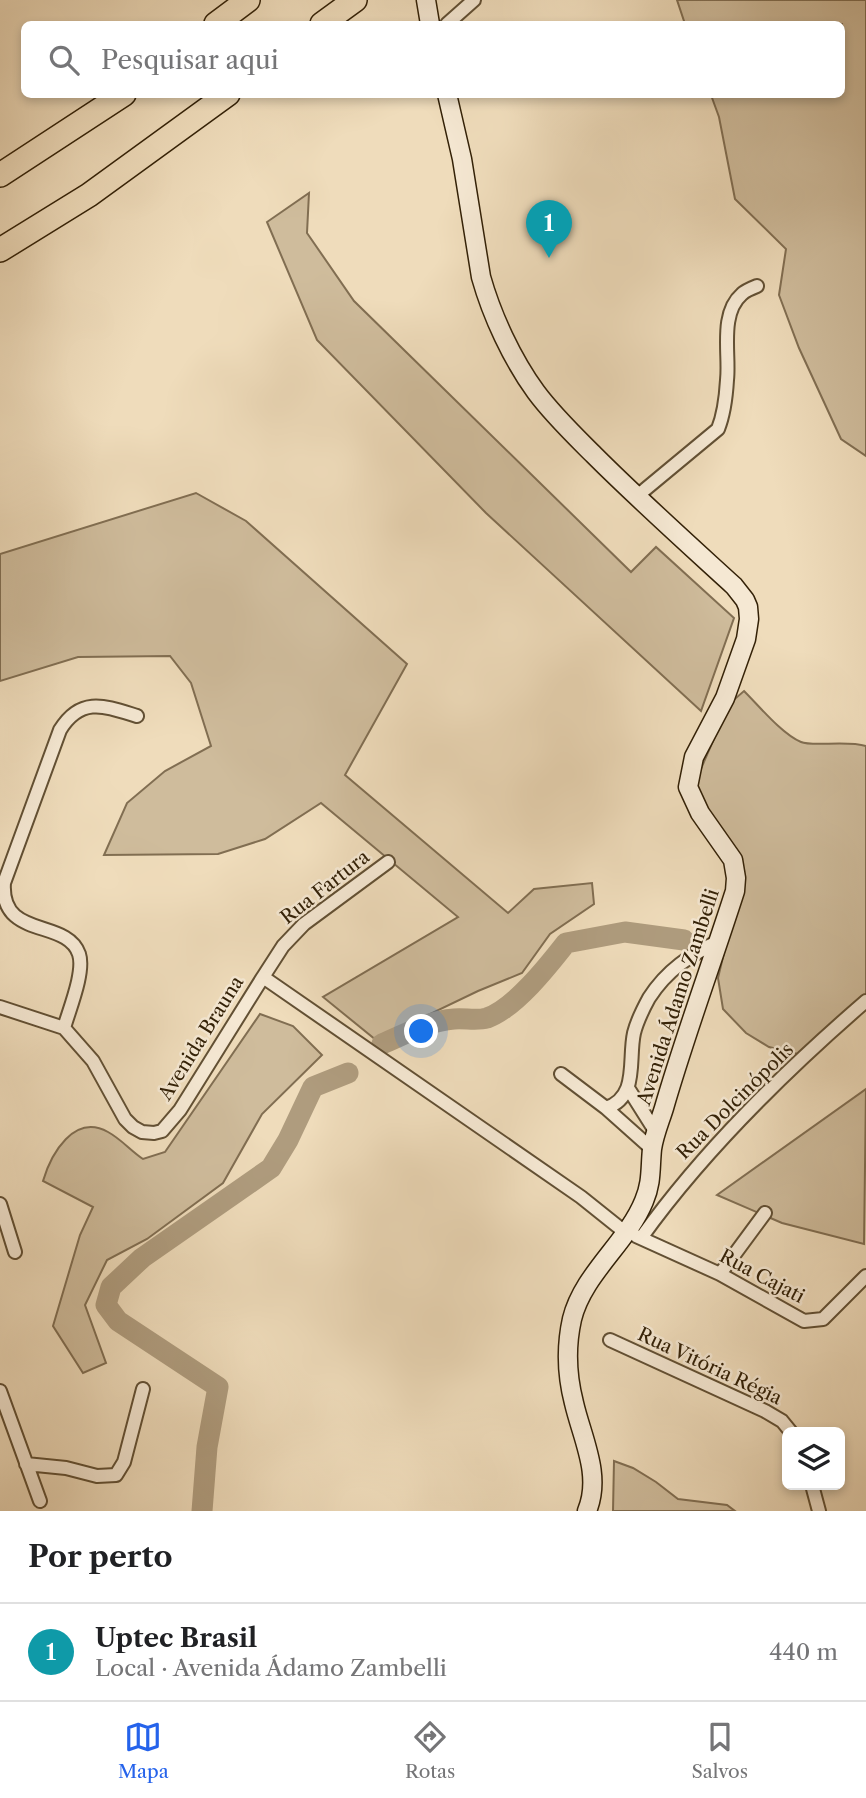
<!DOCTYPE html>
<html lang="pt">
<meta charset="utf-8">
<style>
:root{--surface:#fff;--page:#f6f6f6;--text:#202124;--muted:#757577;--line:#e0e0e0;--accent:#2563eb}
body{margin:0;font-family:"Libre Caslon Text",serif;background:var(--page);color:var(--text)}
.controls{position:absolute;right:21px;bottom:21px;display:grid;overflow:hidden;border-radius:10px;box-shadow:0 4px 10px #0003}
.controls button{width:63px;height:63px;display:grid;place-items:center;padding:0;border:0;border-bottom:2px solid var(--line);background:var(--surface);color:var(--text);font:35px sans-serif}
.you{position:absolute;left:422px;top:1032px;width:24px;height:24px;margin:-18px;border:5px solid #fff;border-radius:50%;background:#1a73e8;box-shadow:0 0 0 10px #1a73e833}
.badge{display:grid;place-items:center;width:46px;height:46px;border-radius:50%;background:var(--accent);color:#fff;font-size:23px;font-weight:700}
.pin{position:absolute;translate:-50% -58px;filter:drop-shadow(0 2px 4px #0008)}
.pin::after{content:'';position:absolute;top:37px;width:24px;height:21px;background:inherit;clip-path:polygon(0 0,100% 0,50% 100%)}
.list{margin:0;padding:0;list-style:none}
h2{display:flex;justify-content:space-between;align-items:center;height:91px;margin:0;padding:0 28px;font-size:30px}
h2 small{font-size:23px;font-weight:400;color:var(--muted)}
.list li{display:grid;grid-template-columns:46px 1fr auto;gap:21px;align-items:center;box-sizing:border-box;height:98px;padding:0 28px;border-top:2px solid var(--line)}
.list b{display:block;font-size:26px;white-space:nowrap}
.list p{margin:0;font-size:23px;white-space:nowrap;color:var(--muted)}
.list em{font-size:23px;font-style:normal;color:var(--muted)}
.icon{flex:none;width:38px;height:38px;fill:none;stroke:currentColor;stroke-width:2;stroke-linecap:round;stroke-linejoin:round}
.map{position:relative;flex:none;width:866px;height:1511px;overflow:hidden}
.search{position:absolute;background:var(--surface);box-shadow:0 4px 10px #0003;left:21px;right:21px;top:21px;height:77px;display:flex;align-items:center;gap:18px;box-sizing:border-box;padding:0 24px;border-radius:10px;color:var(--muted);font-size:26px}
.sheet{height:189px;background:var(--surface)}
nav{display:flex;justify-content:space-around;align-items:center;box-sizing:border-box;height:98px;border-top:2px solid var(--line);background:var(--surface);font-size:19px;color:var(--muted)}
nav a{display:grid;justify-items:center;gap:4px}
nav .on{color:var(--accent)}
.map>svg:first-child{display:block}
.green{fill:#cfbc9c;stroke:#816e52;stroke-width:2}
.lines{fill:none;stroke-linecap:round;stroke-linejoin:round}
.river{stroke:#af9c7e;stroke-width:21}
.street-casing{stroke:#625034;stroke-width:16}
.secondary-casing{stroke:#332107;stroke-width:21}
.highway-casing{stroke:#332107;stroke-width:26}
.street{stroke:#f5e8d3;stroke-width:12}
.secondary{stroke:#f5e8d3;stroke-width:18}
.highway{stroke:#efdcbb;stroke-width:23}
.labels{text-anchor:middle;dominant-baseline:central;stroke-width:5;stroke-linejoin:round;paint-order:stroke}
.street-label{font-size:19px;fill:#332107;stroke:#f5e8d3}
</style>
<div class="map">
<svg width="866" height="1511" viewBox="0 0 866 1511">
<rect width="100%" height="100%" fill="#efdcbb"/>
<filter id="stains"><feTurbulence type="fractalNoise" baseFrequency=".00286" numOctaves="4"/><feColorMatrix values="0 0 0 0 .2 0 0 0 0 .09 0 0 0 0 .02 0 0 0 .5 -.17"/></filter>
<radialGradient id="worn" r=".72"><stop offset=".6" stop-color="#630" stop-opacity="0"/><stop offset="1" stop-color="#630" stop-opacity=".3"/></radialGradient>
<!-- green -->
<path class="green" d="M677,0h189v456l-25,-17 -42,-91 -20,-53 7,-46 -51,-50 -16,-82 -8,-22 131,-1v-70h-157z
M309,193l-2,40 47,68 277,271 25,-25 78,71 -33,93 -215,-198 -169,-173 -50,-118z
M196,493l50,28 161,143 -62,111 163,138 26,-24 58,-6 2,21 -44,30 -28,39 -44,18 -102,49 -53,-43 135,-80 -137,-114 -56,36 -47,15 -114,1 23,-52 38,-32 46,-25 -20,-63 -21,-27 -92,1 -78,24v-127z
M744,691c15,15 38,43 57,51 11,5 46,-2 65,4v250l-64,59 -33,-8 -23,-14 -23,-24 -5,-31 23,-96 -44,-84v-20l32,-74z
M260,1014l33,12 29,29 -60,59 -39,69 -76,56 -40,21 -22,45 21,58 -23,10 -30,-47 27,-91 13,-28 -50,-26c8,-27 31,-68 65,-49 13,7 23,19 35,27l22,-7z
M866,1089l-2,155 -82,-21 -65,-28z
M614,1461l19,7 23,14 22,17 49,6 8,6h-122z"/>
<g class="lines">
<!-- river -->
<path class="river" d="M382,1044c24,-10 46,-23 72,-25 11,-1 23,2 33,-1 28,-10 61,-52 79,-75l59,-11 59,8
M202,1511l5,-64 11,-60 -100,-66 -12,-16 5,-18 31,-29 129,-90 17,-28 25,-53 35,-14"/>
<!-- street casing -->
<g class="street-casing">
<path id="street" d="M447,24l27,-24
M636,497l82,-68c6,-15 8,-32 9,-49 3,-25 -8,-66 15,-86 3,-3 10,-6 15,-8
M263,977l20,-31 21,-22 84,-62
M0,1007l64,21 29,33 32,58 8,8 9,5 12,1 8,-2 18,-21 83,-133 318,220 45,36
M64,1028c5,-18 21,-56 15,-74 -12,-36 -79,-14 -75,-71l56,-153c21,-34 45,-24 77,-14
M561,1074l45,34 46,41
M628,1088l29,46
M606,1108c33,-11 22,-48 28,-75 3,-12 9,-24 15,-35 18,-28 41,-43 70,-57
M0,1204l15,48
M636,1236l84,38 84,47 19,-2 43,-43
M641,1238c63,-88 143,-166 225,-237
M720,1274l45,-61
M610,1340l155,71 17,10 9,11
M0,1391l40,110
M26,1464l40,4 31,8 19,-1 8,-13 19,-73
M812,1485l7,26"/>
</g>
<!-- secondary casing -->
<g class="secondary-casing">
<path id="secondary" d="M426,0l4,24
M447,94l15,65 19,118c11,39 31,82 55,115 17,23 38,43 58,63 45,45 93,88 140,131l11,14 3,7 1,12 -3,20 -21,59 -31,59 -6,30 12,26 33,47 3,18 -1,13c-23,72 -50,144 -71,217 -4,13 -10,27 -12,41 -2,20 0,33 -8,52 -17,42 -61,73 -72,118 -6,27 -5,57 2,84 8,35 28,72 13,108"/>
</g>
<!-- highway casing -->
<g class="highway-casing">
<path id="highway" d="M216,24l32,-24
M322,24l33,-24
M0,175l124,-81
M0,250l89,-55 139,-101"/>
</g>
<!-- street -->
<use href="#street" class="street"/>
<!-- secondary -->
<use href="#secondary" class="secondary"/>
<!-- highway -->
<use href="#highway" class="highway"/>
</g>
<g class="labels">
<!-- street labels -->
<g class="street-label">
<text transform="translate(325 887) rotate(-38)">Rua Fartura</text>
<text transform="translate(678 997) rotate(-72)">Avenida Ádamo Zambelli</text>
<text transform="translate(201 1038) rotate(-58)">Avenida Brauna</text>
<text transform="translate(735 1101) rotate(-45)">Rua Dolcinópolis</text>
<text transform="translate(762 1276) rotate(28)">Rua Cajati</text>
<text transform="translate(710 1366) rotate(25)">Rua Vitória Régia</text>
</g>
</g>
<rect width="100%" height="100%" filter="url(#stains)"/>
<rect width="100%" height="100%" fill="url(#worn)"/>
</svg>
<div class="controls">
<button><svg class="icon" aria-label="layers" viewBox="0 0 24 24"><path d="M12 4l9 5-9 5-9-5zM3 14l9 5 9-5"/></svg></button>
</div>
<div class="you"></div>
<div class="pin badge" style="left:549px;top:258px;background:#0f9aa8">1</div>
<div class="search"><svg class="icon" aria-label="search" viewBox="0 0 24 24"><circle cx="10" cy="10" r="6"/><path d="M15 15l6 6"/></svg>Pesquisar aqui</div>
</div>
<section class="sheet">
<h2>Por perto<small></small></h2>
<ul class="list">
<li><span class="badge" style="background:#0f9aa8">1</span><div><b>Uptec Brasil</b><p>Local · Avenida Ádamo Zambelli</p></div><em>440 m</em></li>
</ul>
</section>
<nav>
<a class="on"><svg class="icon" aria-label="map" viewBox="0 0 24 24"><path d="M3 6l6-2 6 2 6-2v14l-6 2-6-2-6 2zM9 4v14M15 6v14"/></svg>Mapa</a>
<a><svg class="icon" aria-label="directions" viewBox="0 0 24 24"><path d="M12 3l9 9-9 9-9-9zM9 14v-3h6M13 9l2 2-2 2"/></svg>Rotas</a>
<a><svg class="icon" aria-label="saved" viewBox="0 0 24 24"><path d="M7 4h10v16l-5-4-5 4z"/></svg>Salvos</a>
</nav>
